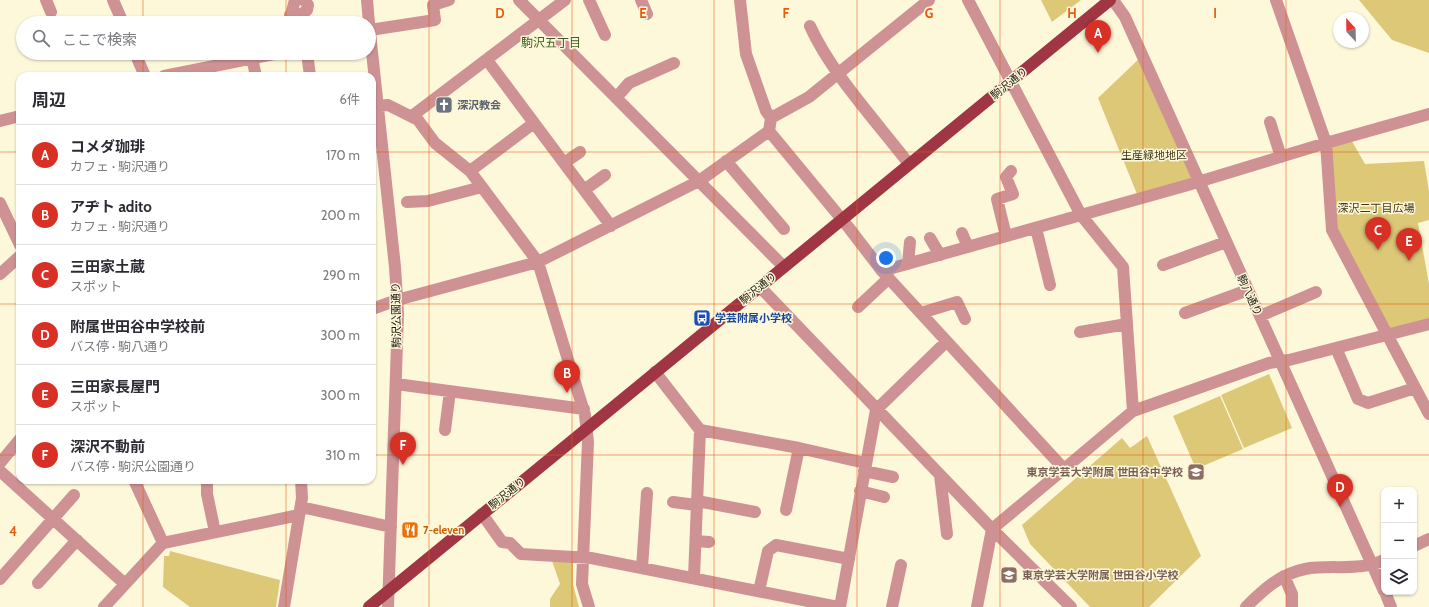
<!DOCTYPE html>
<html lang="ja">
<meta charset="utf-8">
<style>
:root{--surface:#fff;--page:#f7f7f7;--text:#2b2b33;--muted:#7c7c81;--line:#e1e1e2;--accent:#d93025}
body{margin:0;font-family:Cabin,"Noto Sans JP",sans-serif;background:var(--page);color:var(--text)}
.controls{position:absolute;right:12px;bottom:12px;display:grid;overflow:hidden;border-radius:8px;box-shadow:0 1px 3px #0004}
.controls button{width:36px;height:36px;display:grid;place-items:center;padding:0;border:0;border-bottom:1px solid var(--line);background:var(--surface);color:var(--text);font:20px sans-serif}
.compass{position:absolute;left:1333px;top:12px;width:36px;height:36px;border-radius:50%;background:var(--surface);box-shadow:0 1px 3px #0004;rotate:338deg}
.you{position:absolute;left:886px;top:258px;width:14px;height:14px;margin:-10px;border:3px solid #fff;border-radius:50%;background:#1a73e8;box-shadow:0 0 0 6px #1a73e833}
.badge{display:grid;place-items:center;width:26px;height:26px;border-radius:50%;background:var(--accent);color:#fff;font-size:13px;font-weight:700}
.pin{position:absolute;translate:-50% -33px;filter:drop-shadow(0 1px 2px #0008)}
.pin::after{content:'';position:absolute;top:21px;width:14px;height:12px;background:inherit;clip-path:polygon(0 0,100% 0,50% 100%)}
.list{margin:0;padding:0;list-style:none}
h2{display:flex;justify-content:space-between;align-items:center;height:52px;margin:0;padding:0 16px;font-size:17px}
h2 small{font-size:13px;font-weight:400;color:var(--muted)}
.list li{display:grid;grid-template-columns:26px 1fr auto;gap:12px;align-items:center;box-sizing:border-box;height:60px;padding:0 16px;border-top:1px solid var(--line)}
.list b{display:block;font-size:15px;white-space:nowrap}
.list p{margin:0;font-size:13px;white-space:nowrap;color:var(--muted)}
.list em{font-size:13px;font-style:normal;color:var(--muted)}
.icon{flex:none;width:22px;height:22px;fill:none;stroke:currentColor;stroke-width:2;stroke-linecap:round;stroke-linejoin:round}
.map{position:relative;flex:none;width:1429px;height:607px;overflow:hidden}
.search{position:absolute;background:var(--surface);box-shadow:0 1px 3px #0004;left:16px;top:16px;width:360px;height:44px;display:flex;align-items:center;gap:10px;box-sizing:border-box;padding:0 14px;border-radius:22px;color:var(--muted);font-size:15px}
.panel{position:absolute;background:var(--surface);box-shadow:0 1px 3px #0004;left:16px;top:72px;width:360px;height:412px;border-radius:12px}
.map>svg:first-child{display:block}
.green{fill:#dcc877}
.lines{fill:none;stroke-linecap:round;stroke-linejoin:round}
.minor{stroke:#ce9294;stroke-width:12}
.major{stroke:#a03644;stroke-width:12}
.grid{fill:none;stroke:#e8590c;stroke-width:1;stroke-opacity:0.55}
.labels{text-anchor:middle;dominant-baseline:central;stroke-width:3;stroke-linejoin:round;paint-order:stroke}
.street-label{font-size:11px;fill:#1a170a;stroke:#fef8db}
.worship-label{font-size:11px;font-weight:bold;fill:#5b616d;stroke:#fef8db;text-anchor:start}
.park-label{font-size:11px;fill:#403714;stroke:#fef8db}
.transit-label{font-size:11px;font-weight:bold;fill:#164399;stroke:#fef8db;text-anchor:start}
.education-label{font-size:11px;font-weight:bold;fill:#785e54;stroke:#fef8db;text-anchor:end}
.food-label{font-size:11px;font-weight:bold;fill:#c56008;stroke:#fef8db;text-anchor:start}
.neighbourhood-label{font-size:12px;fill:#3a5e20;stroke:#fef8db}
.grid-label{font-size:13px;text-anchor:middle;font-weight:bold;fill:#e8590c;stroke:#fef8db;stroke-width:3;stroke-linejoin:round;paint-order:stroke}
</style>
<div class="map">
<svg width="1429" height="607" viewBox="0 0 1429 607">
<rect width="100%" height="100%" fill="#fef8db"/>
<!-- green -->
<path class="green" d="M1041,0h40l-29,22z
M1359,0h70v53l-37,-13z
M1142,56l57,126 -60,17 -41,-101z
M1349,136l16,28 59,-3 5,30v29l-11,3 11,61v40l-43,9 -54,-103 -6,-87z
M1269,374l23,54 -48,20 -23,-53z
M1220,396l23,53 -47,20 -23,-53z
M1147,436l54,120 -52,51h-59l-60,-63 -8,-19 100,-87 8,10z
M170,551l110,29 -4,27h-86l-27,-20 1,-31h5z
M552,561l21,1v22l6,23h-29v-8l10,-15z"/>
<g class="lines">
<!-- minor -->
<path class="minor" d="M46,0l5,12
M113,0l10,23
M367,0l2,23
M519,0l265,267
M589,0l16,35
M641,0l6,14
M740,0l6,54 20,57 5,7 -2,13 80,97 33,43 182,198
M968,0l113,215 42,52 10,144
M1113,0l12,17 259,574
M1276,0l50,143 6,87 97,184
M290,15l12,-1 5,-4 1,-5 -4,-5
M289,22l6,-22
M369,24l26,243 3,47 -10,293
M810,26c21,47 67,96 99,138
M370,30l65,-10 -2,-15 16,-5
M135,53l10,23
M307,53l3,23
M252,58l4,18
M487,60l124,166
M164,76l115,-23
M616,98l13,-15 45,-20
M378,106l10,-1 30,15 17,23 35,28 68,91 47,153 3,27 -6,142 7,23
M412,116l153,-116
M771,118l38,-21 120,-97
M0,121l20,-5
M1270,122l11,35
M726,161l58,68
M564,163l16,-11
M470,171l64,-48
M584,190l21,-15
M407,202l21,-1 54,-14
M0,203l20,42
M1036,228l14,57
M962,233l6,14
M1006,236l-9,-37 16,-5 -7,-17 5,-6
M930,238l10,17
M908,264l2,-22
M1163,265l63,-23
M882,271l306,-86 138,-42 103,-29
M0,274l20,-18
M760,287l232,242 79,78
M858,307l31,-29
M372,309l25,-9 141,-38 161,-81 70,-50
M921,313l36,-11 8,17
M1185,313l63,-23
M1260,316l56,-24
M1080,332l47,-8
M1336,348l22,51 10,4 47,-15
M655,372l45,58 99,18 66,15
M396,384l188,25
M445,430l5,-39
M0,463l20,-24
M0,471l125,113
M864,471l29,6
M940,475l7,59
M134,480l29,63
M207,480v14l8,38
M860,491l24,6
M697,501l58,11
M673,502l23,3
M301,507l90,20
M786,510l13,-62
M482,514l20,28 8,1 11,11 70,4 247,49
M696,541l13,1
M1414,546l15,-7
M642,568l5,-75
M1284,576l8,18v13
M694,577l6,-147
M0,579l74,-84
M38,583l39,-43
M759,591l9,-40 8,-6 73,14
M1385,592l6,15
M104,607l59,-64 136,-28
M284,607l18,-109 -1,-18
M840,607l36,-197 70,-68
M892,607l9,-42
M977,607l15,-78 72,-60 69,-58 136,-48 20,-3 140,-36
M1246,607c17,-17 34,-33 59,-38 26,-5 54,3 79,-9"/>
<!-- major -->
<path class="major" d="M369,607l741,-607"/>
</g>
<!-- grid -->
<path class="grid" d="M143,0v23M286,0v23M429,0v607M572,0v607M714,0v607M857,0v607M1000,0v607M1143,0v607M1286,0v607M143,53v23M286,53v23M0,152h20M372,152h1057M0,304h20M372,304h1057M0,455h20M372,455h1057M143,480v127M286,480v127"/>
<!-- icons -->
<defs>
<g id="church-square" transform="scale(0.9)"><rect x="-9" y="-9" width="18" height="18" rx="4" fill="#6b7280" stroke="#fef8db"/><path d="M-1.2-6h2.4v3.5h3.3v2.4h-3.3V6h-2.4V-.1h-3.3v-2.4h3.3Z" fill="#fff"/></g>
<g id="bus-square" transform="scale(0.9)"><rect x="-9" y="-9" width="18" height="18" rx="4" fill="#1a4fb4" stroke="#fef8db"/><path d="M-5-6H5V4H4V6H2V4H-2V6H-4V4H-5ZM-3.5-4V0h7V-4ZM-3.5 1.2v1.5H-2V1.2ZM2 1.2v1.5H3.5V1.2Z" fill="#fff"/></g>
<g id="school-square" transform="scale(0.9)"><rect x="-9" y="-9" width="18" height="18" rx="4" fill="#8d6e63" stroke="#fef8db"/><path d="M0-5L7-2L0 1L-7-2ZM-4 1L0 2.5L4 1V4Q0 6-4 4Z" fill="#fff"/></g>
<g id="restaurant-square" transform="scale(0.9)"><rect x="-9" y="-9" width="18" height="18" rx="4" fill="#e8710a" stroke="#fef8db"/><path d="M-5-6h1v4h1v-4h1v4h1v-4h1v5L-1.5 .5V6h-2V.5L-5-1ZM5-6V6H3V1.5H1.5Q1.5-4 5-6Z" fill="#fff"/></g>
</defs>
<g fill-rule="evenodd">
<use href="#church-square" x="444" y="105"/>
<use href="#bus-square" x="702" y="318"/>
<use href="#school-square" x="1196" y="472"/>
<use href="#restaurant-square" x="410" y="530"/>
<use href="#school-square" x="1009" y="575"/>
</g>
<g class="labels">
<!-- street labels -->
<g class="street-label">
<text transform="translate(1009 83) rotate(-39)">駒沢通り</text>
<text transform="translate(758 288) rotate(-39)">駒沢通り</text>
<text transform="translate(1250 295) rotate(65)">駒八通り</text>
<text transform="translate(396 315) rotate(-91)">駒沢公園通り</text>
<text transform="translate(507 493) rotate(-39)">駒沢通り</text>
</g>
<!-- worship labels -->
<g class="worship-label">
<text x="457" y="105">深沢教会</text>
</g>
<!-- park labels -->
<g class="park-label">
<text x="1154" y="155">生産緑地地区</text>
<text x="1376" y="208">深沢二丁目広場</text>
</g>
<!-- transit labels -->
<g class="transit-label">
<text x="715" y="318">学芸附属小学校</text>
</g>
<!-- education labels -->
<g class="education-label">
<text x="1183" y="472">東京学芸大学附属 世田谷中学校</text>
<text x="1022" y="575" text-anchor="start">東京学芸大学附属 世田谷小学校</text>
</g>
<!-- food labels -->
<g class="food-label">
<text x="423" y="530">7-eleven</text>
</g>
<!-- neighbourhood labels -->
<g class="neighbourhood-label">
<text x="551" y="42">駒沢五丁目</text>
</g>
</g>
<g class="grid-label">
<text x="500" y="18">D</text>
<text x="643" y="18">E</text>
<text x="786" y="18">F</text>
<text x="929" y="18">G</text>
<text x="1072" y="18">H</text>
<text x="1215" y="18">I</text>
<text x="13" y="536">4</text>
</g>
</svg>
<div class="controls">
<button>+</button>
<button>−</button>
<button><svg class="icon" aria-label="layers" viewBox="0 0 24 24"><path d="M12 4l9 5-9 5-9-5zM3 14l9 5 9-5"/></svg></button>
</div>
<svg class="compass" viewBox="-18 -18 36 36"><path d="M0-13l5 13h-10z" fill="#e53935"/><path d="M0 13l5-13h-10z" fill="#7c7c81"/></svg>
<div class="you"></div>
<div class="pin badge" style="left:1098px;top:53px">A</div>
<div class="pin badge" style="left:567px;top:393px">B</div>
<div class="pin badge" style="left:1378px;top:250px">C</div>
<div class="pin badge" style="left:1340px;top:507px">D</div>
<div class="pin badge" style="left:1409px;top:261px">E</div>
<div class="pin badge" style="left:403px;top:465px">F</div>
<div class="search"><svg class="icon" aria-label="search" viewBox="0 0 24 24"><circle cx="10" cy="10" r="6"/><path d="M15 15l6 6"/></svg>ここで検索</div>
<section class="panel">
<h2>周辺<small>6件</small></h2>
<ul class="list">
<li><span class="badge">A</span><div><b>コメダ珈琲</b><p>カフェ · 駒沢通り</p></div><em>170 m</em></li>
<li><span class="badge">B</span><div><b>アヂト adito</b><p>カフェ · 駒沢通り</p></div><em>200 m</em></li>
<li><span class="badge">C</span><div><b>三田家土蔵</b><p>スポット</p></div><em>290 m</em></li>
<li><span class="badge">D</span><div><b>附属世田谷中学校前</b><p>バス停 · 駒八通り</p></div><em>300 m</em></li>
<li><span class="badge">E</span><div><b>三田家長屋門</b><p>スポット</p></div><em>300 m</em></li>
<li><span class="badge">F</span><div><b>深沢不動前</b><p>バス停 · 駒沢公園通り</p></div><em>310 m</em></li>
</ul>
</section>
</div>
